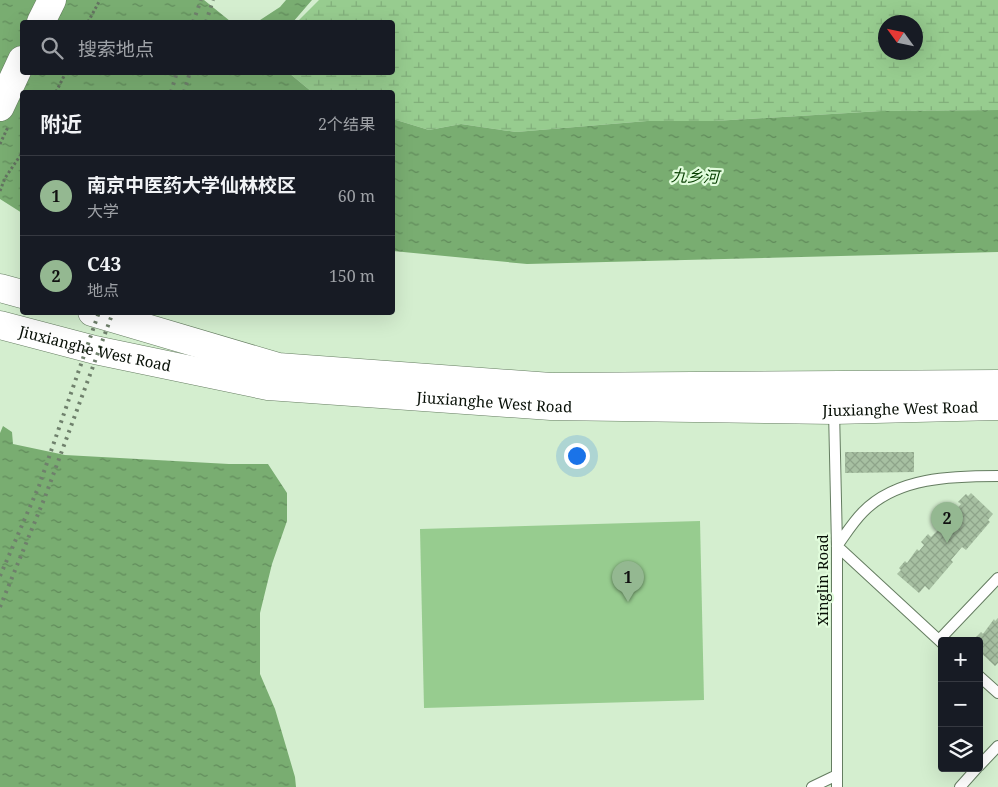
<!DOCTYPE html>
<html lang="zh">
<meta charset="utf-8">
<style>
:root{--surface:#171b24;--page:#242831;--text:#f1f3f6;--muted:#9ea1a6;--line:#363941;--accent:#94b891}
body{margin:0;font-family:"Noto Serif","Noto Sans SC",serif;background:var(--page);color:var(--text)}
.controls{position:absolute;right:15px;bottom:15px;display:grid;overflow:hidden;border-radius:5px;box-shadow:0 5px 20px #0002}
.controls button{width:45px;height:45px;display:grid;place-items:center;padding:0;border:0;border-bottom:1px solid var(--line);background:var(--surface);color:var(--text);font:25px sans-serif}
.compass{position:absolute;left:878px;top:15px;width:45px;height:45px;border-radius:50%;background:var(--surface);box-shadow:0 5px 20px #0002;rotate:303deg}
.you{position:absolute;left:576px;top:455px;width:18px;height:18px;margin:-12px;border:4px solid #fff;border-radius:50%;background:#1a73e8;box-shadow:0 0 0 8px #1a73e833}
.badge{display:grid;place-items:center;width:32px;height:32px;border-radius:50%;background:var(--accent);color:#111;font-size:16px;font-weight:700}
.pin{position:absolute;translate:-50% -41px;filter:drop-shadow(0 1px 2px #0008)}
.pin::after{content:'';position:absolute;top:26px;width:18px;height:15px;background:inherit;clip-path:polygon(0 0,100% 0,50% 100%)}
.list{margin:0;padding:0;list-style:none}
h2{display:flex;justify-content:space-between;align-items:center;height:65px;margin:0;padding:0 20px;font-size:21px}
h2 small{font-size:16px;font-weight:400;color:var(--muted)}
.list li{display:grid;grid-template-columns:32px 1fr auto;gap:15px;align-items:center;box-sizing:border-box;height:80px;padding:0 20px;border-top:1px solid var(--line)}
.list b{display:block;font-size:19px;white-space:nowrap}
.list p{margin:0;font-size:16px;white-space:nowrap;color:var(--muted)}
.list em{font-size:16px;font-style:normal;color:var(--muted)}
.icon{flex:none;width:28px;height:28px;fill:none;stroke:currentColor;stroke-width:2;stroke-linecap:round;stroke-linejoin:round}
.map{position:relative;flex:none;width:998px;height:787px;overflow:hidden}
.search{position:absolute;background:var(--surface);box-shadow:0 5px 20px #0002;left:20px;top:20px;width:375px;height:55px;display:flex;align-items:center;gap:12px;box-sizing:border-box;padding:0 18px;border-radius:5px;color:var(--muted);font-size:19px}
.panel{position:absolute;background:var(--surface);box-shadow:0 5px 20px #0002;left:20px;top:90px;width:375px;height:225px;border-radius:5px}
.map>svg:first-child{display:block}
.wetland{fill:url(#wetland-marsh);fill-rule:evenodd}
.garden{fill:#97cc8f}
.water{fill:url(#water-ripples)}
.building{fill:url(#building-cross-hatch)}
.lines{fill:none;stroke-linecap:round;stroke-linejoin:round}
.lane-casing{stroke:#657d61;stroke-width:12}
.secondary-casing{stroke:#657d61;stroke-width:29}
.primary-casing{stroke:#657d61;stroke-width:29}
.path{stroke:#637360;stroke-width:3;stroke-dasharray:2.5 2.5;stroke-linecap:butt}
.lane{stroke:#fff;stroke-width:10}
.secondary{stroke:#fff;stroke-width:28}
.primary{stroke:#fff;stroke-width:28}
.rail{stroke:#6f806c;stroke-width:4;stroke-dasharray:2.5 5;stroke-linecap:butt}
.labels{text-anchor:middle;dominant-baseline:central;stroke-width:4.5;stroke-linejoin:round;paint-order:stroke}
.street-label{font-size:15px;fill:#070f06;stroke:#e1fcdc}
.water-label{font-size:16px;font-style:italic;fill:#063e00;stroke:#e1fcdc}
</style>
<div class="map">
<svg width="998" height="787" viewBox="0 0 998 787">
<defs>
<pattern id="wetland-marsh" width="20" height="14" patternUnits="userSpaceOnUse" patternTransform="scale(1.25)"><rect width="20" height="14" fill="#97cc8f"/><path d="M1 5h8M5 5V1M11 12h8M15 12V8" fill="none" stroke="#81ae7a"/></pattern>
<pattern id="water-ripples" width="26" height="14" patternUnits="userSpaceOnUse" patternTransform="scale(1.25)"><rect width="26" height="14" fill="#79ad71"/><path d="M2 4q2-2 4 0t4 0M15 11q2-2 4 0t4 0" fill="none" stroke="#618b5b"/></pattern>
<pattern id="building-cross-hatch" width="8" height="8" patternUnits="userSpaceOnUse" patternTransform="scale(1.25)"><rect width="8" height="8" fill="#a7c0a2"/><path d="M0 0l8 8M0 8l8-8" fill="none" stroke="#8ea48a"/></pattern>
</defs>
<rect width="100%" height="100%" fill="#d4eecf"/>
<!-- wetland -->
<path class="wetland" d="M319,0h679v110l-117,1 -167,10h-67l-131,11 -55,-8 -32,6 -36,-11 -1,-27h-80l-23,-19 103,-1v-50h-95zM886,22h30v30h-30z"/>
<!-- garden -->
<path class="garden" d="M700,521l4,179 -280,8 -4,-179z"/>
<!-- water -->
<path class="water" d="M0,0h204l26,21 25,1h-233v50l267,1 23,19h-290v121l-22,-14z
M286,0h26l-19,22h-36l23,-15z
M998,110v142l-471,12 -134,-13v-132l36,11 32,-6 55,8 131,-11h67l167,-10z
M3,426l9,6 1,12 52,11 164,9h39l19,29v28l-15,43 -12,49v61l15,35 20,68 1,10h-296v-354z"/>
<!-- building -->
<path class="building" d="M845,452h69v20l-69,1z
M971,493l22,21 -5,6 2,2 -24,28 -4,-3 -11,13 2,2 -24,28 -4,-4 -6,7 -22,-19 4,-4 -2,-2 6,-7 2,2 10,-14 2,2 5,-6 -3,-3 7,-8 3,3 7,-7 -2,-2 6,-8 2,3 17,-19 -3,-2 8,-8 2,2z
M998,618v45l-3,3 -16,-15v-10l-5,-2 7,-7 2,2 11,-15 1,2z"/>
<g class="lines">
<!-- lane casing -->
<g class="lane-casing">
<path id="lane" d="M834,410l3,136v229
M939,640l59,-62
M942,643l-105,-97c8,-11 16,-24 26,-34 34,-35 89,-36 135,-36
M979,676l19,17
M979,766l19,-20
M812,787l25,-12v12
M960,787l17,-19"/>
</g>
<!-- secondary casing -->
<g class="secondary-casing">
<g id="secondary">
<path d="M0,288l22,6"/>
<path d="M92,312l186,55 273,20 447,-3"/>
<path id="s1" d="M0,325l95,25 173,36 283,20 283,4 164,-4"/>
</g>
</g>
<!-- primary casing -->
<g class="primary-casing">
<path id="primary" d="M41,22l11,-22
M0,107l22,-47"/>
</g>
<!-- path -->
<path class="path" d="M88,22l12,-22
M56,92l10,-20
M0,144l8,-17
M0,191l5,-13 17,-25"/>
<!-- lane -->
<use href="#lane" class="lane"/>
<!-- secondary -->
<use href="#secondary" class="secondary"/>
<!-- primary -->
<use href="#primary" class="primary"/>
<!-- rail -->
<path class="rail" d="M193,22l8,-22
M206,22l7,-22
M171,92l6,-20
M184,92l6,-20
M0,576l39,-90 60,-174
M0,607l45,-110 68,-185"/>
</g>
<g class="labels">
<!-- street labels -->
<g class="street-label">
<text stroke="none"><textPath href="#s1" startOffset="98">Jiuxianghe West Road</textPath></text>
<text stroke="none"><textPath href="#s1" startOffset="502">Jiuxianghe West Road</textPath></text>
<text stroke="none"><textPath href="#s1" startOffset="908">Jiuxianghe West Road</textPath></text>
<text transform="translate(822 580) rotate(-90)">Xinglin Road</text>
</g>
<!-- water labels -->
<g class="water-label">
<text transform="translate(695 176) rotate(2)">九乡河</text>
</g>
</g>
</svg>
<div class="controls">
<button>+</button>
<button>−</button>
<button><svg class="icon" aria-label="layers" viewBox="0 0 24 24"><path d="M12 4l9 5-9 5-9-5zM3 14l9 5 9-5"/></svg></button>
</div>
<svg class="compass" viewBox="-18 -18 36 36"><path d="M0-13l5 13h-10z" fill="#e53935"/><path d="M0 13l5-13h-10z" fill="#9ea1a6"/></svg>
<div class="you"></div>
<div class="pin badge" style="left:628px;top:602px">1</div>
<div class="pin badge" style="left:947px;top:543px">2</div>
<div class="search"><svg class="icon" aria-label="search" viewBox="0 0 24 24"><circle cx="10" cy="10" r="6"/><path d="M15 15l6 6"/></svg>搜索地点</div>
<section class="panel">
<h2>附近<small>2个结果</small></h2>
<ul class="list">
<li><span class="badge">1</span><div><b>南京中医药大学仙林校区</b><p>大学</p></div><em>60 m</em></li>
<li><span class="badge">2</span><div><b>C43</b><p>地点</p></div><em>150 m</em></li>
</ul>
</section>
</div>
